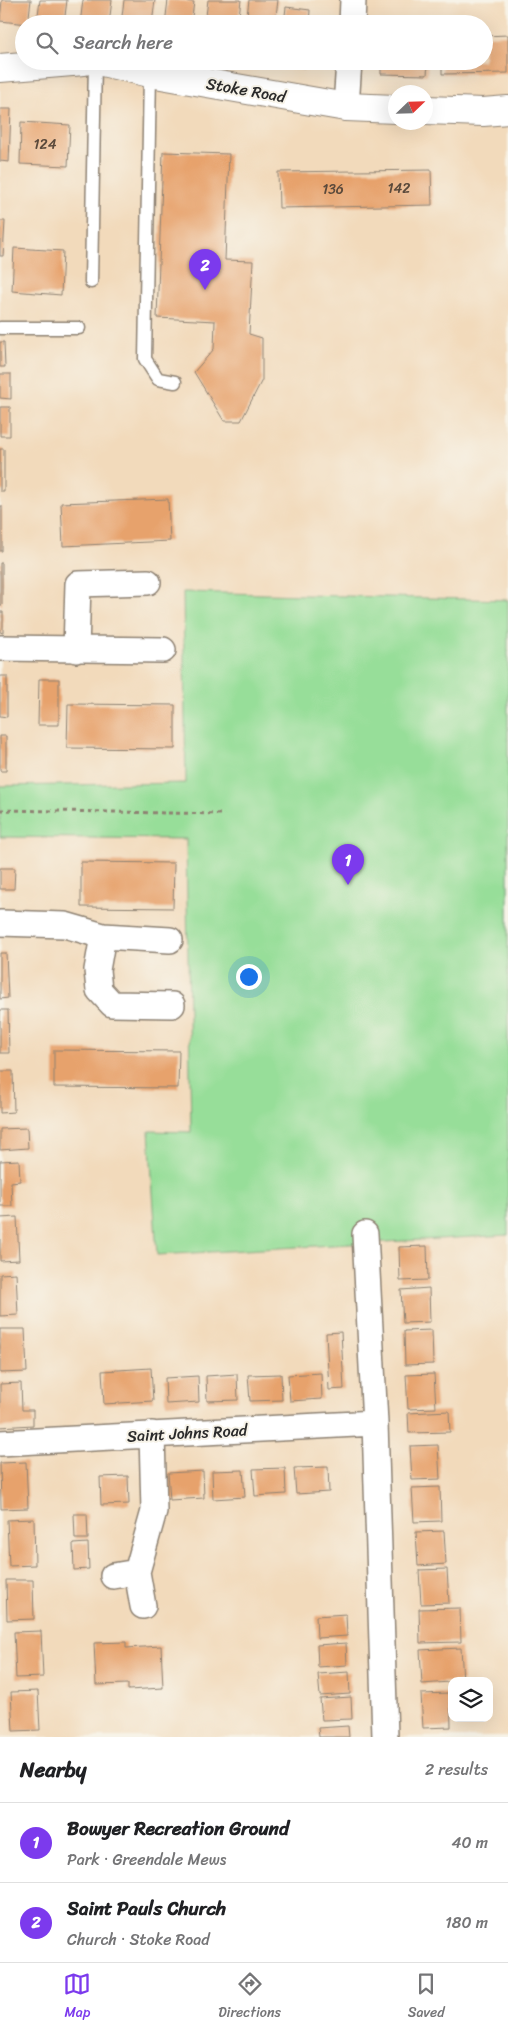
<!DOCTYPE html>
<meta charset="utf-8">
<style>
:root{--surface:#fff;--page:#f6f6f6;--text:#202124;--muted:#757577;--line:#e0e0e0;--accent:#7c3aed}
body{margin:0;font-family:Sriracha,sans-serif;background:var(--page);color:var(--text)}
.controls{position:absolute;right:15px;bottom:15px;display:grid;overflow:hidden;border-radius:10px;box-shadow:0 5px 20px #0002}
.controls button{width:45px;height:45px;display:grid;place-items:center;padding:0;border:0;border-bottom:1px solid var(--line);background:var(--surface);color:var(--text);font:25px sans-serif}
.compass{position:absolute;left:388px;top:85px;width:45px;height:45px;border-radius:50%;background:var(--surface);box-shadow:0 5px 20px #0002;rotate:67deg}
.you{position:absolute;left:248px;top:976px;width:18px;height:18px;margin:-12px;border:4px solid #fff;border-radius:50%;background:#1a73e8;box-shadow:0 0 0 8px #1a73e833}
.badge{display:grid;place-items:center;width:32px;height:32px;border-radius:50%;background:var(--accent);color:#fff;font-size:16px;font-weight:700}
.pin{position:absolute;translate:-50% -41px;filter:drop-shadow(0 1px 2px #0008)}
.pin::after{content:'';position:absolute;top:26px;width:18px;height:15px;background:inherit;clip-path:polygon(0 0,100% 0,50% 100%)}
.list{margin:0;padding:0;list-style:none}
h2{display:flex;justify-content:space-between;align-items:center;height:65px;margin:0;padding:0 20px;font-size:21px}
h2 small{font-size:16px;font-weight:400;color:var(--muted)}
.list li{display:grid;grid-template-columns:32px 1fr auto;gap:15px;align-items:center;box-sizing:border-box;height:80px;padding:0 20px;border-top:1px solid var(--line)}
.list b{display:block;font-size:19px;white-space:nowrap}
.list p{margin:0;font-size:16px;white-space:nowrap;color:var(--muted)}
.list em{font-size:16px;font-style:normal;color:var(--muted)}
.icon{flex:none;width:28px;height:28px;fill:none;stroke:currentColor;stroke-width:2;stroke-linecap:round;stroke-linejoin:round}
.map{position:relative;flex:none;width:508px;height:1737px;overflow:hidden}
.search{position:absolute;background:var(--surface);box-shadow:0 5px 20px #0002;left:15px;right:15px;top:15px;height:55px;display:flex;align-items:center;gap:12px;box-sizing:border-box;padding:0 18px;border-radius:28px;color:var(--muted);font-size:19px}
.sheet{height:225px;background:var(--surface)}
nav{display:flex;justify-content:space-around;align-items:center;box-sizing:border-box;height:70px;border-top:1px solid var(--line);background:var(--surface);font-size:14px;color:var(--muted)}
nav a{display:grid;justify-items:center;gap:2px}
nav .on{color:var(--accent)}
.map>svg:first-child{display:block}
.green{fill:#97de99;stroke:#618462}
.building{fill:#e7a26c}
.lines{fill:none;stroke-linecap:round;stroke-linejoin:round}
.lane-casing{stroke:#8e8273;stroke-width:15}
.street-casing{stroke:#8e8273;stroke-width:28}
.secondary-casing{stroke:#8e8273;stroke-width:30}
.path{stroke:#8e8273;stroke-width:3;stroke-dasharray:4 4;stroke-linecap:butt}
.lane{stroke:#fff;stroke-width:12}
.street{stroke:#fff;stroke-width:25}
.secondary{stroke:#fff;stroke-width:28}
.labels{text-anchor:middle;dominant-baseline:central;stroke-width:4;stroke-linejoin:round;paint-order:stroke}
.number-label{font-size:14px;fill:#5a493b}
.street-label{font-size:16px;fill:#2b2b2b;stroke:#f7f3e8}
</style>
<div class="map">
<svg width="508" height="1737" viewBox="0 0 508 1737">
<rect width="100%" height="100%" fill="#f7f3e8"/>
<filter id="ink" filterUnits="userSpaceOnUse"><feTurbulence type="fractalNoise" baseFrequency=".02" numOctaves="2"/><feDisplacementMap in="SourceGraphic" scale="10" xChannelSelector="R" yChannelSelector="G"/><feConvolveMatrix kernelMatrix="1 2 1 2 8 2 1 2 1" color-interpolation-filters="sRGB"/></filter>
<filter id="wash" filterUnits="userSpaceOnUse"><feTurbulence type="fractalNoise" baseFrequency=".0096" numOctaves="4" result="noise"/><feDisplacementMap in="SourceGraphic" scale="20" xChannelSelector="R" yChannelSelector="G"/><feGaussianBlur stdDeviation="1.12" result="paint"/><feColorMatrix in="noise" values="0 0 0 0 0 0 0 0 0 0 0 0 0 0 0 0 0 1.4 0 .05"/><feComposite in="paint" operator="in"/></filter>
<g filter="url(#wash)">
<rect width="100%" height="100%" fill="#f2dabb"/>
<!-- green -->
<path class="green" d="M183,592l325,8v635l-351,20 -8,-124 42,1 -5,-293 -186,-2v-51l186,-3z"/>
<g id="blocks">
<!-- building -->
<path class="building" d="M2,0h29l-3,24 -28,-3z
M40,0h27l-3,24 -27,-2z
M83,0h29l-3,24h-29z
M124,0h31l-3,24h-31z
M168,0l26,2 -3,22h-26z
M208,0h33l-3,24h-33z
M249,0h29l-3,24h-29z
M286,7l24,3 -1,14h-25z
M508,35v38l-66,1v-13h42v-25z
M280,61h25v7l-25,-3z
M381,61h47l-1,14 -46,-1z
M0,109h11l-2,53 -9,-1z
M21,122l49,3 -2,41 -48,-2z
M163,152l66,2 -4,106 28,1 -4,73 13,4v42l-21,41h-17l-30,-49 20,-23 1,-28 -58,-3z
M431,170l1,35 -153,3 -1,-36z
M0,221h5l-2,35h-3z
M14,248l49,3 -2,44 -49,-4z
M0,342h4l1,25h-5z
M0,374h11v25l-11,-1z
M0,407h10v29h-10z
M0,449h4v42h-4z
M168,499l2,42 -107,5 -2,-43z
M0,506h2v45h-2z
M0,563h2v42h-2z
M0,612h3v21l-3,-1z
M0,676h7v41l-7,-1z
M39,679h20v46h-21z
M68,704l107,1v44l-108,-1z
M0,736h6v35h-6z
M81,862l93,1 -1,45 -92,-1z
M0,868h15l-1,21h-14z
M0,953h6l2,45 -8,1z
M0,1010h8l1,43h-9z
M54,1050l125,1 -1,37 -124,-1z
M0,1071h13l1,41 -14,1z
M27,1128l1,20 -28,2v-21z
M19,1160l1,21 -9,1 1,24h-12v-45z
M17,1217l2,43 -19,1v-43z
M427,1246l1,34 -28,1 -1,-34z
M16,1273l2,42 -18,1v-42z
M429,1288l1,34 -27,1 -2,-33z
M0,1329h25l2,43 -27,1z
M432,1330l1,34 -28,1 -1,-34z
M341,1332l3,57 -15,1 -3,-57z
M151,1368l2,33 -49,3 -2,-33z
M321,1373l1,26 -32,2 -2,-26z
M237,1374l1,26 -31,1 -1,-25z
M281,1374l1,26 -32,1 -2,-26z
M434,1374l2,34 -28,1 -2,-34z
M198,1376l1,26 -33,2 -1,-26z
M21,1383l1,27h11v15l-33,2v-43z
M449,1411l1,21 -41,1 -1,-20z
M438,1445l2,34 -28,1 -2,-34z
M26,1462l2,46 -27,1 -1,-46z
M328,1467l1,25 -33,2 -2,-26z
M285,1468l1,26 -31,2 -2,-27z
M243,1470l2,27 -32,2 -1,-28z
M203,1471l1,27 -34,2 -2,-27z
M128,1476l1,28 -28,1 -1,-28z
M440,1487l1,34 -27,1 -2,-34z
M74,1514h13l1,25h-13z
M34,1519l1,46 -26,1 -2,-46z
M444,1531l2,33 -28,2 -2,-34z
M88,1543l1,26 -15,1 -1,-26z
M447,1569l2,34 -28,1 -2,-34z
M6,1580h27l1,39 -27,1z
M460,1608l1,34 -41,1 -1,-34z
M346,1614l1,22 -30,2 -1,-22z
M41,1631l2,46 -27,1 -2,-46z
M126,1642v6l35,-2 2,42 -35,2v-6l-32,1 -2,-42z
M346,1643l1,22 -29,2 -1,-22z
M461,1648l2,33 -41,3 -2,-34z
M349,1672l1,22 -30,2 -2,-22z
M38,1691l2,39 -27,1 -2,-39z
M450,1693l1,34 -28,1 -2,-34z
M351,1697l1,22 -30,1 -2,-21z
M348,1726l1,11h-30l-1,-9z"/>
</g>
</g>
<g filter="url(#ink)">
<use href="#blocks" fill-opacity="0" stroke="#8e8273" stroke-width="1"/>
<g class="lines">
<!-- lane casing -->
<g class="lane-casing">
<path id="lane" d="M150,73l-5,286 13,20 17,3
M91,282l4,-221
M0,328h79"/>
</g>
<!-- street casing -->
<g class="street-casing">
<path id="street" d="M352,24l1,-24
M346,107l3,-46
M0,648l163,2
M76,650l2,-66 70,-2
M0,923l65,2 38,11 67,4
M103,936l-6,34 2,20 13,14 60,1
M365,1234l10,189 10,314
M0,1443l375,-20
M113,1576l24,-4
M143,1606l-6,-34 17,-61 -2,-77"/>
</g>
<!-- secondary casing -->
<g class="secondary-casing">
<path id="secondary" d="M98,61l52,12 196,34 50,2
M0,68l84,-7
M426,110l57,2 25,-2"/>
</g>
<!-- path -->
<path class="path" d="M0,810l224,4"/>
<!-- lane -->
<use href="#lane" class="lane"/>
<!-- street -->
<use href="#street" class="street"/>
<!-- secondary -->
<use href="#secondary" class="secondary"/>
</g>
</g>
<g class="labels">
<!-- number labels -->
<g class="number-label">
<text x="45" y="144">124</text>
<text x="399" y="188">142</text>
<text x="333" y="189">136</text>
</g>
<!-- street labels -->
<g class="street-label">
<text transform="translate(246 90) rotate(10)">Stoke Road</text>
<text transform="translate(187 1433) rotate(-3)">Saint Johns Road</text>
</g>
</g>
</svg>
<div class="controls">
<button><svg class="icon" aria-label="layers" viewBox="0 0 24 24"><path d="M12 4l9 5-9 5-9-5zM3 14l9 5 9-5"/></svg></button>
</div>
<svg class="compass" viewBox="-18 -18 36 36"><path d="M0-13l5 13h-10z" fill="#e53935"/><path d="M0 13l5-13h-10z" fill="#757577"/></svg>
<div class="you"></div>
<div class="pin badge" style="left:348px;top:885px">1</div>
<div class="pin badge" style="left:205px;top:290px">2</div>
<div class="search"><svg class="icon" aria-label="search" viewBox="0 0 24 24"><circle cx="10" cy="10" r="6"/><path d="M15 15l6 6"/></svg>Search here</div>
</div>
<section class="sheet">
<h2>Nearby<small>2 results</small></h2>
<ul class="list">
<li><span class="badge">1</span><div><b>Bowyer Recreation Ground</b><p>Park · Greendale Mews</p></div><em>40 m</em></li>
<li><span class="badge">2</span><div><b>Saint Pauls Church</b><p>Church · Stoke Road</p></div><em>180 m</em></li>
</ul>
</section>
<nav>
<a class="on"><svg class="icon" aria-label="map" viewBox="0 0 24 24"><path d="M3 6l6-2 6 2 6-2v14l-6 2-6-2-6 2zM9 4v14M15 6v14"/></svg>Map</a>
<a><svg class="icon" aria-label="directions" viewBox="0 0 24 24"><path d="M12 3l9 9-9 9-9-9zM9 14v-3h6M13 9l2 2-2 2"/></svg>Directions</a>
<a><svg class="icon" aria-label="saved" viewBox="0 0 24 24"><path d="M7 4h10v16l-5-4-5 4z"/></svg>Saved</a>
</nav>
